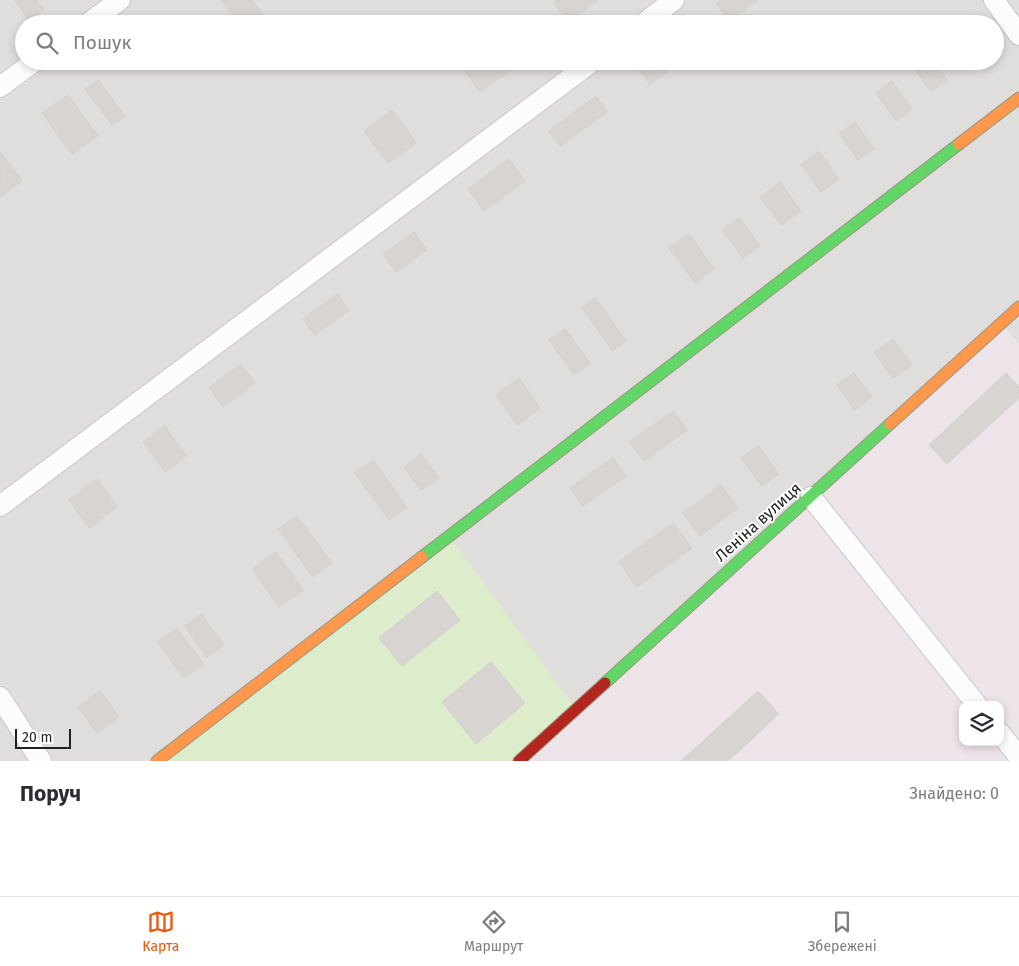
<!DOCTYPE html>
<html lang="uk">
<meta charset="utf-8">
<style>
:root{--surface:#fff;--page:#f7f7f7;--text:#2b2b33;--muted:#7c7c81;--line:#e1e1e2;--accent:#ea580c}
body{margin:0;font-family:"Fira Sans",sans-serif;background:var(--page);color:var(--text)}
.controls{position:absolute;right:15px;bottom:15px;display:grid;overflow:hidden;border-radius:10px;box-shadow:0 2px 8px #0003}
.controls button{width:45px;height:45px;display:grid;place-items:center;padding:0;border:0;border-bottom:1px solid var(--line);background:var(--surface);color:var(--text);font:25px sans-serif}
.scale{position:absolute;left:15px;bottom:12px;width:56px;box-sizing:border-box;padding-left:5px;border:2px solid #222;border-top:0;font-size:14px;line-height:18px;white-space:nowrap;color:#222;-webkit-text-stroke:4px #fff;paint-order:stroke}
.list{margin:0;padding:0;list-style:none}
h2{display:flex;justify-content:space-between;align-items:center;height:65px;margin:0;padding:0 20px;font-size:21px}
h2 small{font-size:16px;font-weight:400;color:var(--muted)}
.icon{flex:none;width:28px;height:28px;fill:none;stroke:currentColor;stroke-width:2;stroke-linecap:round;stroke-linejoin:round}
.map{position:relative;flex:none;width:1019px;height:761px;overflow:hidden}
.search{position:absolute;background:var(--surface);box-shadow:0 2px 8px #0003;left:15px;right:15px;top:15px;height:55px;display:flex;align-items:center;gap:12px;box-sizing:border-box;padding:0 18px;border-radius:28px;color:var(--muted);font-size:19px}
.sheet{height:135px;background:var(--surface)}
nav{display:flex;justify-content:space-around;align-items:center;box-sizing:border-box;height:70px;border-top:1px solid var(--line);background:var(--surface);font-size:14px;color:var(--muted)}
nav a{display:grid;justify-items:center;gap:2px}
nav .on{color:var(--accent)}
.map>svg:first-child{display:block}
.residential{fill:#dfdedc;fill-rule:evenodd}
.industrial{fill:#ede4e9;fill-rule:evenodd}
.grass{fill:#ddeccb}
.building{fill:#d7d4d2;stroke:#d3d0cc}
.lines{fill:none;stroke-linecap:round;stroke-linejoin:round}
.street-casing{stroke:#c9c8c7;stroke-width:22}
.fast-casing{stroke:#999a82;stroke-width:13}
.slow-casing{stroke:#999a82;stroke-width:13}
.jam-casing{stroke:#999a82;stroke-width:13}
.street{stroke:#fdfcfc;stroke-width:20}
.fast{stroke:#63d668;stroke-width:11}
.slow{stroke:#ff974d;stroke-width:11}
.jam{stroke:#b3261e;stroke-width:11}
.labels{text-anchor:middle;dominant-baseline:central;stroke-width:4;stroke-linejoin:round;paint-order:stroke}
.street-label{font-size:16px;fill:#222;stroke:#fff}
</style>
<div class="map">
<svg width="1019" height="761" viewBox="0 0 1019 761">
<rect width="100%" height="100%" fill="#f0eeeb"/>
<!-- residential -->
<path class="residential" d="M0,0h1019v344l-18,-20 -425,385 -419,52h-157zM24,24h971v37h-971z"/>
<!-- industrial -->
<path class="industrial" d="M1001,324l18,20v417h-500zM963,705h37v37h-37z"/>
<!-- grass -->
<path class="grass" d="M450,537l126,172 -57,52h-362z"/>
<!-- building -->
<path class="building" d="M15,0h21l8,10 -15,11z
M222,0h30l14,19 -6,5h-21z
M557,0h41l-30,22 -14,-20z
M720,0h38l-29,21 -13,-18z
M191,61h17l-12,8z
M475,61h36l4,6 -35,25 -16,-22z
M645,61h36l-31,23 -13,-17z
M908,61h25l14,19 -16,11z
M98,80l27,36 -13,9 -27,-36z
M892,81l20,28 -16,12 -20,-28z
M68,95l30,41 -26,18 -30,-41z
M596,96l11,16 -47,34 -11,-15z
M392,110l24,33 -28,20 -24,-32z
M855,122l19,27 -16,11 -19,-26z
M0,151l22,30 -22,16z
M819,151l20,28 -18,13 -20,-27z
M509,159l16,22 -41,30 -16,-22z
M780,182l21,29 -20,14 -21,-28z
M740,218l20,28 -17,12 -21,-28z
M414,232l13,18 -31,22 -13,-18z
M689,234l25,35 -19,14 -26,-35z
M337,294l12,16 -34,25 -12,-16z
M595,298l31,43 -13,10 -31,-43z
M565,329l25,34 -16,12 -25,-35z
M893,339l19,26 -19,13 -19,-26z
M241,364l14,19 -32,24 -14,-19z
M854,373l18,24 -17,13 -18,-25z
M1006,373l13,14v11l-72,66 -18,-19z
M519,378l21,30 -23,17 -21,-30z
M673,411l14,19 -43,31 -14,-19z
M165,426l21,30 -21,16 -22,-30z
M758,446l21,28 -17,12 -21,-28z
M421,454l18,24 -18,12 -17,-23z
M613,458l13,18 -43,30 -13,-18z
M373,460l34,47 -18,13 -34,-47z
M97,479l20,28 -28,21 -20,-28z
M721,485l17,23 -38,28 -17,-23z
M297,516l35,47 -19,14 -35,-48z
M673,523l19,25 -55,39 -18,-25z
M276,552l27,38 -24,17 -27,-38z
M437,591l23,29 -58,46 -23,-28z
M201,614l23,31 -17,12 -22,-31z
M177,628l26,36 -19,14 -26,-36z
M491,662l34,41 -49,41 -34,-42z
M100,691l19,26 -22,16 -19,-26z
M758,691l21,23 -51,47h-47z"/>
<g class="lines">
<!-- street casing -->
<g class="street-casing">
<path id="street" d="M994,0l25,35
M87,24l33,-24
M643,24l31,-24
M0,87l35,-26
M811,497l166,208
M0,506l593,-445
M0,697l41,64
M1000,733l19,24"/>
</g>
<!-- fast casing -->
<g class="fast-casing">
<path id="fast" d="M422,557l537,-413
M605,683l285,-259"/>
</g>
<!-- slow casing -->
<g class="slow-casing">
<path id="slow" d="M959,144l60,-46
M890,424l129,-117
M157,761l265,-204"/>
</g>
<!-- jam casing -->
<g class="jam-casing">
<path id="jam" d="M519,761l86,-78"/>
</g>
<!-- street -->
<use href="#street" class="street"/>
<!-- fast -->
<use href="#fast" class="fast"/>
<!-- slow -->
<use href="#slow" class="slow"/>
<!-- jam -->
<use href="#jam" class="jam"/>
</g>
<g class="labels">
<!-- street labels -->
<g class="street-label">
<text transform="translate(758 522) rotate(-42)">Леніна вулиця</text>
</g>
</g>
</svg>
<div class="controls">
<button><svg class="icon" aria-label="layers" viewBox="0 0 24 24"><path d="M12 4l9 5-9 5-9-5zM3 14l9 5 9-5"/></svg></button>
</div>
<div class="scale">20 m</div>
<div class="search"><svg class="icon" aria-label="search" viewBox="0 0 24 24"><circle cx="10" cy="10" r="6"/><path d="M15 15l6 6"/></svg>Пошук</div>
</div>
<section class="sheet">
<h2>Поруч<small>Знайдено: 0</small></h2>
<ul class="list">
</ul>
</section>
<nav>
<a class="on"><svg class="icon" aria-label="map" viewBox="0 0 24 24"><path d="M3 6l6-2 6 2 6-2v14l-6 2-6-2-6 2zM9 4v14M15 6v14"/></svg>Карта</a>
<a><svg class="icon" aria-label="directions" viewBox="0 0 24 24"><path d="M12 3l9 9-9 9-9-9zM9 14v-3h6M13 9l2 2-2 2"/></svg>Маршрут</a>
<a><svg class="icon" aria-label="saved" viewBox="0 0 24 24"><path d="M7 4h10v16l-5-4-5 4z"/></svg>Збережені</a>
</nav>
